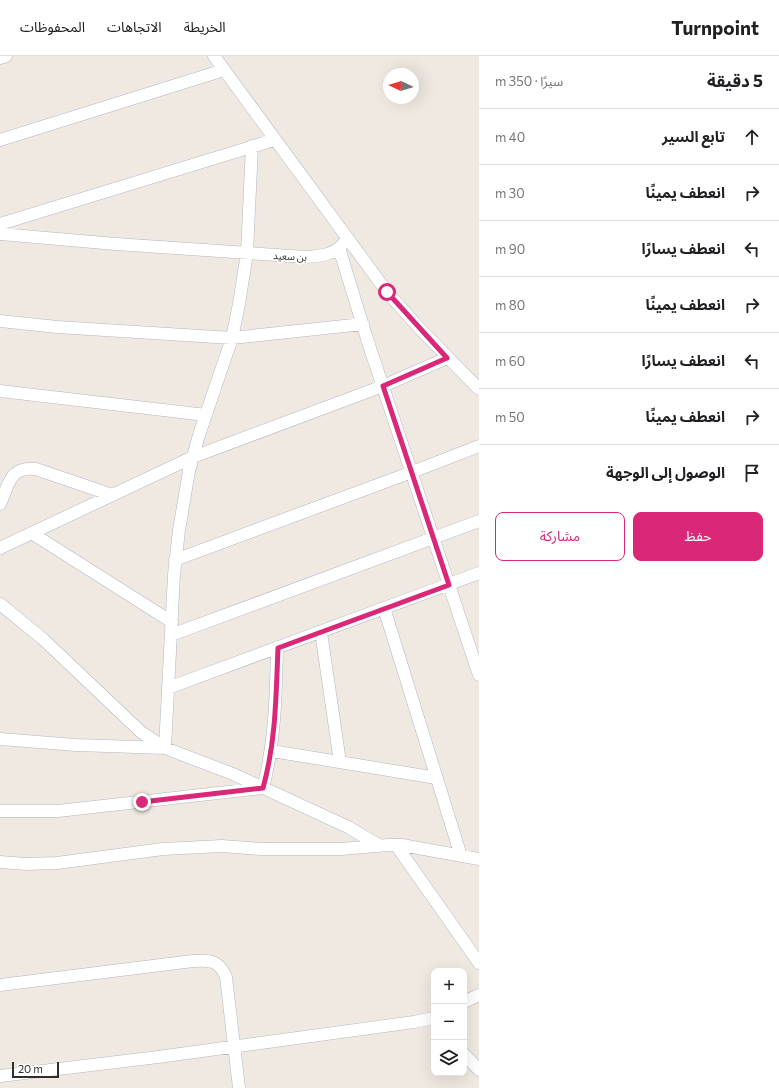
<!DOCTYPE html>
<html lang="ar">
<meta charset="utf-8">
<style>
:root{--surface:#fff;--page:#f2f2f2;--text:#202124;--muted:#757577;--line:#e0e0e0;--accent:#db2777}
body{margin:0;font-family:Commissioner,"Noto Sans Arabic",sans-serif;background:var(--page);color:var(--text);direction:rtl}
.controls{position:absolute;right:12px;bottom:12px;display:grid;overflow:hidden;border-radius:8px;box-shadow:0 4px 16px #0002}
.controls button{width:36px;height:36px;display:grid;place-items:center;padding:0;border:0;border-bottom:1px solid var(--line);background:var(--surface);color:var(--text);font:20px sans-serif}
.compass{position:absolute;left:383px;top:12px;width:36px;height:36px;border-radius:50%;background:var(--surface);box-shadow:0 4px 16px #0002;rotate:274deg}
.scale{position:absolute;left:12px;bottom:10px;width:47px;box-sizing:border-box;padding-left:4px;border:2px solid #2e2e2e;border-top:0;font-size:11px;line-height:14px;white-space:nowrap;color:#2e2e2e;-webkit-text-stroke:3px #fff;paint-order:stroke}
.stop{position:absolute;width:12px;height:12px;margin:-9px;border:3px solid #db2777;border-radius:50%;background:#fff}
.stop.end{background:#db2777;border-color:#fff;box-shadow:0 1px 4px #0008}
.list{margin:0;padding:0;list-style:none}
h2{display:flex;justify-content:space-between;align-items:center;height:52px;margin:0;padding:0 16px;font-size:17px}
h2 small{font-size:13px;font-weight:400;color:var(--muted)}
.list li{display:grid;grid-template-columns:26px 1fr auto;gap:12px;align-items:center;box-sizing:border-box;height:56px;padding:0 16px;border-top:1px solid var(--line)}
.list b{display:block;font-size:15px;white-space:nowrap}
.list em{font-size:13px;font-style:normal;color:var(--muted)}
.actions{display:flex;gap:8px;padding:12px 16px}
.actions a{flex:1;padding:9px 0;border:1px solid var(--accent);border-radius:8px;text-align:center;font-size:14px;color:var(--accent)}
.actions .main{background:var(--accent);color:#fff}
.icon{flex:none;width:22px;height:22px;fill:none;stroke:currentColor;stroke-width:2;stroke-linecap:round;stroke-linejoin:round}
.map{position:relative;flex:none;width:479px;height:1032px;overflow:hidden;direction:ltr}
header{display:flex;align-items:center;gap:24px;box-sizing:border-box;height:56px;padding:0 20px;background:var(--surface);border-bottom:1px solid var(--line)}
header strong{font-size:19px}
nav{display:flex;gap:22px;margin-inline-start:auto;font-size:14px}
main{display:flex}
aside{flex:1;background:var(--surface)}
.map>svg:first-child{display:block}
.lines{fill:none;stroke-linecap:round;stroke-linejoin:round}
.street-casing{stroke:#b4b7c1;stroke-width:13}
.street{stroke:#fff;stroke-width:12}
.route{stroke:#db2777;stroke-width:5}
.labels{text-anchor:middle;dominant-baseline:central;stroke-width:3.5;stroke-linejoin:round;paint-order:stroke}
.street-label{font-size:10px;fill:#2e2e2e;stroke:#fff}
</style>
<header>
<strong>Turnpoint</strong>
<nav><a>الخريطة</a><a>الاتجاهات</a><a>المحفوظات</a></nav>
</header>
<main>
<aside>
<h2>5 دقيقة<small>سيرًا · 350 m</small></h2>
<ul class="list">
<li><svg class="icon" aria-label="ahead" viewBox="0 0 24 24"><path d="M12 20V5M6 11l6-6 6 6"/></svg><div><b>تابع السير</b></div><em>40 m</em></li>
<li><svg class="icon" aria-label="right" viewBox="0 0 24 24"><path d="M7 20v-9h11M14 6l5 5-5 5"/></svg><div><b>انعطف يمينًا</b></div><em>30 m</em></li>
<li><svg class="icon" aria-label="left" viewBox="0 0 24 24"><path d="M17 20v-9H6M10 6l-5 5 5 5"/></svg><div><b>انعطف يسارًا</b></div><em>90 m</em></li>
<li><svg class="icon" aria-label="right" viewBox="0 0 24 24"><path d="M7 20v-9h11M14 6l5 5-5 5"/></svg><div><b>انعطف يمينًا</b></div><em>80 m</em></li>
<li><svg class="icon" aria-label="left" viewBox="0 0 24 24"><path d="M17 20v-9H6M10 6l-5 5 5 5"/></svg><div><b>انعطف يسارًا</b></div><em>60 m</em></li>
<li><svg class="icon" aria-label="right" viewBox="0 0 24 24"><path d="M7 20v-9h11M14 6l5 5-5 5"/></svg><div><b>انعطف يمينًا</b></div><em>50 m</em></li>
<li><svg class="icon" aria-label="arrive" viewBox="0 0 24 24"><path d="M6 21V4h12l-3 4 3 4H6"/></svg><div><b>الوصول إلى الوجهة</b></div></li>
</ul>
<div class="actions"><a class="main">حفظ</a><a>مشاركة</a></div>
</aside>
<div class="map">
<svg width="479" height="1032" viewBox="0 0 479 1032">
<rect width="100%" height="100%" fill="#efe9e1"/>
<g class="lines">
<!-- street casing -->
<g class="street-casing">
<path id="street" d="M214,0l173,236 35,39 57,58
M0,2l6,-2
M0,84l224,-70
M0,168l274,-84
M0,178l116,10 190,13c15,-1 28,-2 38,-14
M339,192l28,91 112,336
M0,265l57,6 175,11 131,-14
M0,335l206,24
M0,448c9,-20 10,-38 36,-35l76,26
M33,478l139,88
M0,492l193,-91 190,-71 64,-28
M175,504l237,-88 67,-26
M0,548l43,35 98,93 24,16 68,26 115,53 32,19
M384,552l77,248
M321,576l19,130
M171,579l308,-114
M168,632l311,-115
M0,683l76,6 89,3 9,-173 5,-45 10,-59 10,-36 33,-97 7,-34 8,-51 5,-107
M272,695l165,27
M0,755h58l205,-23c12,-47 13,-92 14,-140
M396,789l83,118
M0,806l26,2 31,-1 106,-14 59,-3 39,3h80l47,-4h14l77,14
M0,929l193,-24c17,-1 26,-1 33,16l13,111
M464,946l15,-7
M464,998l15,16
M0,1020l158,-19 256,-35 20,-4"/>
</g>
<!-- street -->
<use href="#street" class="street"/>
</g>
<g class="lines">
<!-- route -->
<path class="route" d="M142,746l121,-14c13,-47 13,-92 15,-140l171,-63 -66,-199 64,-28 -60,-66"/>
</g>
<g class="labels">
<!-- street labels -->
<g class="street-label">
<text transform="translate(290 200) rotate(3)">بن سعيد</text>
</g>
</g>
</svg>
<div class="controls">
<button>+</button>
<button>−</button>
<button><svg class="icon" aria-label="layers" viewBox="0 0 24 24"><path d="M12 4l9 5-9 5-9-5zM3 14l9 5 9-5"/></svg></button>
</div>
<svg class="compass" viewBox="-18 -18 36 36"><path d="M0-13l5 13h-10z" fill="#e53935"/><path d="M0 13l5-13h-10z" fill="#757577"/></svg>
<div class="scale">20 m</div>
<div class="stop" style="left:387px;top:236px"></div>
<div class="stop end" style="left:142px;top:746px"></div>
</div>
</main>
